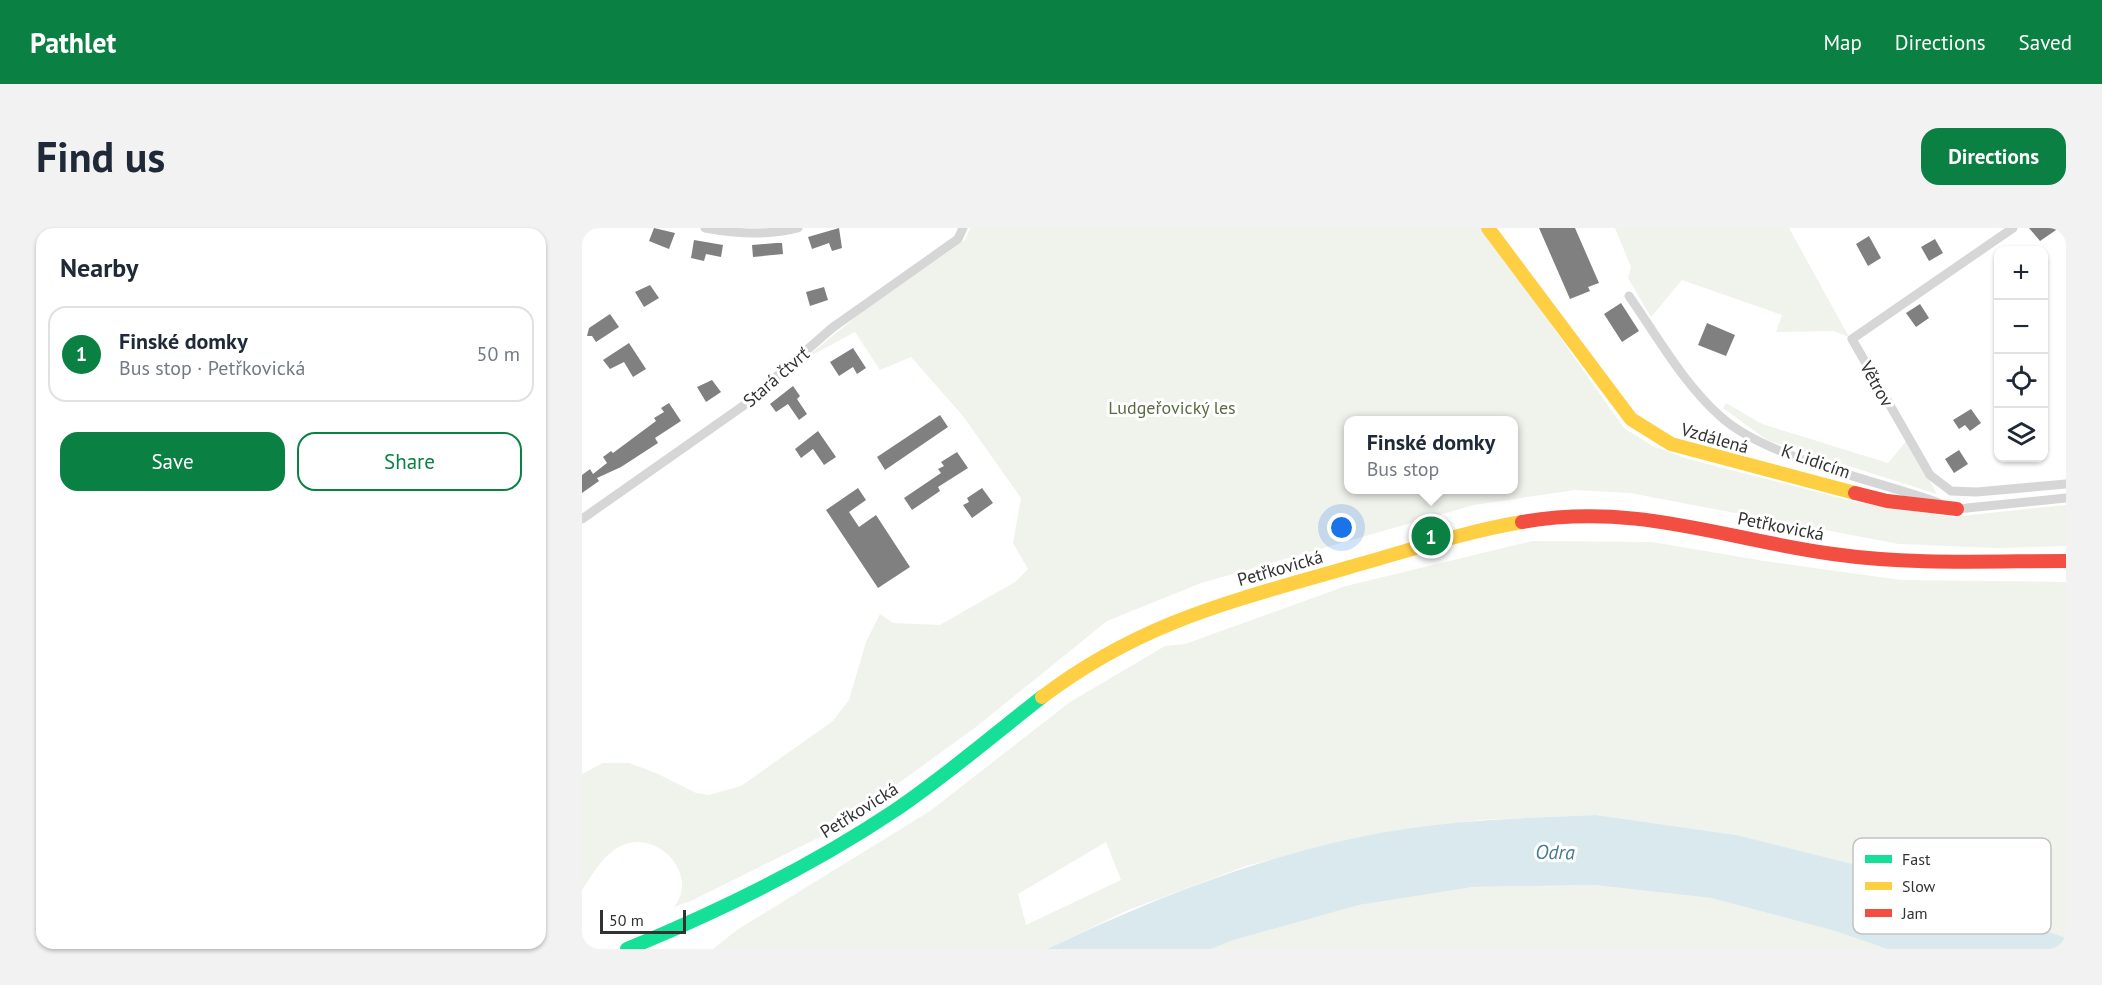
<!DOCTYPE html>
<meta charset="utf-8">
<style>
:root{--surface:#fff;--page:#f2f2f3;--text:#1f2937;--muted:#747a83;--line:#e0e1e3;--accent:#0b8043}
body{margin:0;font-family:"PT Sans",sans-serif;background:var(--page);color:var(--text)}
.controls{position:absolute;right:18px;top:18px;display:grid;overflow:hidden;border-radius:12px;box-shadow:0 2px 4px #0004}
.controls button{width:54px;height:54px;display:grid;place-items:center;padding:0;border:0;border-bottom:2px solid var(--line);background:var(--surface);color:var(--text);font:30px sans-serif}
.scale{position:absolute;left:18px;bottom:15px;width:86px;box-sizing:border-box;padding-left:6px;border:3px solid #323232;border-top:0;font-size:16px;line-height:21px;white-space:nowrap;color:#323232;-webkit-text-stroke:4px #fff;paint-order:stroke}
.you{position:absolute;left:760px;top:300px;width:21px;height:21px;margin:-15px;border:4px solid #fff;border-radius:50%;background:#1a73e8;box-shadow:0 0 0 9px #1a73e833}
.badge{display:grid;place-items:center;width:39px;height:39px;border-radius:50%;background:var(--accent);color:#fff;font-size:20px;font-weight:700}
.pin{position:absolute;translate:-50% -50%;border:3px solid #fff;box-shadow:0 2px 6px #0006}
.popup{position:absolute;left:762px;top:188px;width:174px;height:78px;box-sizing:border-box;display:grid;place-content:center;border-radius:12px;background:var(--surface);filter:drop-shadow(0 2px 4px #0005);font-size:20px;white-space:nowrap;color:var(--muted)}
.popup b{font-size:22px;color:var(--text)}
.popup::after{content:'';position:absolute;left:50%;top:100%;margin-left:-12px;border:12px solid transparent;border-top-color:var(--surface)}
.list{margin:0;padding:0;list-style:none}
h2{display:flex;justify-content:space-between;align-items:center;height:78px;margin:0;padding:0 24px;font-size:26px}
h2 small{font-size:20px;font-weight:400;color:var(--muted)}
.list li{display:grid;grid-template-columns:39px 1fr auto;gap:18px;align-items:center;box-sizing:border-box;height:96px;margin:0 12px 12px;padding:0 12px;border:2px solid var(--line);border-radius:18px}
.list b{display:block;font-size:22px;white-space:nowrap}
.list p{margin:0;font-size:20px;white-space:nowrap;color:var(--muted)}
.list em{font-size:20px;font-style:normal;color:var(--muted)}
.actions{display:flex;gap:12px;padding:18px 24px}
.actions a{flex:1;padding:14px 0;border:2px solid var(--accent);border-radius:18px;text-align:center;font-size:21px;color:var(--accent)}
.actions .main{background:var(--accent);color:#fff}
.icon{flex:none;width:33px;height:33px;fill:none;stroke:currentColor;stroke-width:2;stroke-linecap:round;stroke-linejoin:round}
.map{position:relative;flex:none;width:1484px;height:721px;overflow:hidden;border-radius:18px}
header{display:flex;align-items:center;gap:36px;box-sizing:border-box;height:84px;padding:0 30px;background:var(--accent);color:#fff}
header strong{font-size:28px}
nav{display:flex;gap:33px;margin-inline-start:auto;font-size:21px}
.intro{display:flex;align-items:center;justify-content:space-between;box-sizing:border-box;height:144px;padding:0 36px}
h1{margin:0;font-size:42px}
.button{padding:15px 27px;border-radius:18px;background:var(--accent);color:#fff;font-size:21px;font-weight:700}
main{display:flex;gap:36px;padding:0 36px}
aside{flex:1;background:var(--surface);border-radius:18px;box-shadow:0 2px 4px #0004}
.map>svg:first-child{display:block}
.green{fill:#f0f2ec;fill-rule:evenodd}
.water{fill:#dae9ee}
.building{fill:#808080}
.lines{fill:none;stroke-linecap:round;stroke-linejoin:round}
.street{stroke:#d6d6d6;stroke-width:9}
.fast{stroke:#16e098;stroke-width:14}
.slow{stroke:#ffcf43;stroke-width:14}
.jam{stroke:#f24e42;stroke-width:14}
.labels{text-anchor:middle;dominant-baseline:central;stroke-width:6;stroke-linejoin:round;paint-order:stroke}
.street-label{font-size:18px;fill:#323232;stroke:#fff}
.park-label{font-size:18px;fill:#5a6b42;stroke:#fff}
.water-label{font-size:20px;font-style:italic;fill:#457b8f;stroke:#fff}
.key{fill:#fff;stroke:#c2c2c2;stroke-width:1.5}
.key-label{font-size:16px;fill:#323232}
</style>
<header>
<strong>Pathlet</strong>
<nav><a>Map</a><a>Directions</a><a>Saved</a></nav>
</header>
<div class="intro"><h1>Find us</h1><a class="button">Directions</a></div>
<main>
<aside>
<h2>Nearby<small></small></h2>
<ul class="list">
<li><span class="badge">1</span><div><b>Finské domky</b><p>Bus stop · Petřkovická</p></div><em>50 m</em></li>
</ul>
<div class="actions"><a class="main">Save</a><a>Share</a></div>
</aside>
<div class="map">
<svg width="1484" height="721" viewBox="0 0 1484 721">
<rect width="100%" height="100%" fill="#fff"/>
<!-- green -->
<path class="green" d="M388,0h513l141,200 29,18 35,13 168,43 96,15 114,-12v41l-71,2 -96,-4 -269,-51 -55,-3 -101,15 -273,78 -94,38 -131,106 -142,103 -141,70 -19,7c26,-32 -16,-77 -51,-62 -19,8 -30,29 -41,45v-116l21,-11h26l27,10 40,20 13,2 32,-9 92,-65 16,-21 17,-58 14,-28 13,9 47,2 75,-43 13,-13 -15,-26 8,-45 -58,-82 -52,-59 -31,13 -25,-38 -52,28 59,-48 103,-72zM766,192h166v70h-166z
M1033,0h174l60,109 -15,-6 -58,1 6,-17 -100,-35 -31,37 -23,-39 3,-11z
M1144,175l36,21 126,39 19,-23 30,54 -170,-54 -44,-32z
M950,313l120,1 118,20 131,18 165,2v356l-330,-103 -140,-20 -116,5 -119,17 -115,29 -120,45 -79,38h-334l24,-19 193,-119 140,-109 95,-56 20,-2 161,-58zM524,614l15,38 -95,45 -8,-31z
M1012,657l117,13 124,33 52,18h-676l23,-9 125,-35 114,-18z"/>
<!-- water -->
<path class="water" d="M1014,587l140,20 116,29 214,74v11h-179l-52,-18 -124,-33 -117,-13 -121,2 -114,18 -125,35 -23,9h-164c101,-48 203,-89 313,-112 77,-16 157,-19 236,-22z"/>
<!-- building -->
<path class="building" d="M72,0l21,5 -6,16 -20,-8z
M257,0l3,20 -10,3 -3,-8 -17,6 -4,-12z
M957,0h36l24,55 -11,4 2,4 -20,8z
M1447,0h30l-19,13z
M1287,8l12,22 -13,8 -12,-22z
M1353,11l8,14 -14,8 -8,-14z
M112,12l29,5 -2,12 -15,-3 -2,7 -13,-3z
M194,15h6l1,11 -30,3 -1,-12z
M68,57l9,13 -15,9 -9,-15z
M242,59l4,13 -18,6 -4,-14z
M1039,75l18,28 -17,11 -18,-28z
M1338,76l9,14 -13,9 -10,-14z
M28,86l9,13 -23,15 -4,-6h-5l2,-8z
M1125,95l28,12 -9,21 -28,-11z
M47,115l17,26 -13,8 -9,-15 -14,7 -7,-9z
M271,120l13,20 -9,6 -4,-7 -14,9 -9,-14z
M130,152l9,12 -15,10 -9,-15z
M211,158l7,10 -3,3 10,15 -8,6 -11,-16 -12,8 -6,-8z
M87,175l12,18 -26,17 3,5 -37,24 -24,11 2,3 -17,12v-18l8,-6 3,5 14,-11 -4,-6 8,-6 2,2 43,-32 -2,-3 10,-6 -3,-4z
M1389,181l10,14 -11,8 -5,-6 -6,4 -6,-9z
M358,187l8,12 -63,43 -8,-13z
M236,203l18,26 -12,8 -11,-16 -12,9 -6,-9z
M1377,222l9,14 -14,9 -9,-14z
M375,224l11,16 -30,19 2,4 -28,19 -8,-12 37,-25 -3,-4 6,-3 -3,-4z
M276,260l8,12 -17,12 10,15 17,-12 34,52 -32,21 -52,-78z
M400,260l11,15 -21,15 -9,-13 6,-3 -2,-4z"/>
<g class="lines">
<!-- street -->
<path class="street" d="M123,0c32,6 62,8 93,0
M1431,0l-161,111 78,136 21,16 26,1 89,-8
M1047,68c28,40 54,87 91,120 45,42 159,65 219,87
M1370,279l5,2 109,-11
M0,291l161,-113 89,-78 126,-89 5,-11"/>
<!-- fast -->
<path class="fast" d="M45,721c93,-38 183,-82 267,-138 52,-35 99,-76 148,-114"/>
<!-- slow -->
<path class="slow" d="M906,0l143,191 40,25 184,49
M460,469c100,-76 191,-96 308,-130 57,-16 113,-35 172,-45"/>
<!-- jam -->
<path class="jam" d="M1273,265l32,8 70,8
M940,294c114,-20 202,17 311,32 77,11 155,7 233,7"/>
</g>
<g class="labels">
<!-- street labels -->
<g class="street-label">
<text transform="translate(194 149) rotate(-41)">Stará čtvrť</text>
<text transform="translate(1295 156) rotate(61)">Větrov</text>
<text transform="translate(1133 210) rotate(16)">Vzdálená</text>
<text transform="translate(1234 233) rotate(19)">K Lidicím</text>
<text transform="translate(1199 298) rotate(11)">Petřkovická</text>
<text transform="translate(698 340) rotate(-16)">Petřkovická</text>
<text transform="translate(277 582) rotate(-32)">Petřkovická</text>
</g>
<!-- park labels -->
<g class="park-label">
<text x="590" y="179">Ludgeřovický les</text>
</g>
<!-- water labels -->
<g class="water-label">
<text transform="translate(973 624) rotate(1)">Odra</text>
</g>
</g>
<!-- legend -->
<rect x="1271" y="610" width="198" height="96" rx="9" class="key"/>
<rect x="1283" y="627" width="27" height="8" fill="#16e098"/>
<rect x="1283" y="654" width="27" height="8" fill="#ffcf43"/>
<rect x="1283" y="681" width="27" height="8" fill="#f24e42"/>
<g class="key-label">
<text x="1320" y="637">Fast</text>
<text x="1320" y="664">Slow</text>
<text x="1320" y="691">Jam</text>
</g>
</svg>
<div class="controls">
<button>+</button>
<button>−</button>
<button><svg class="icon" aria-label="locate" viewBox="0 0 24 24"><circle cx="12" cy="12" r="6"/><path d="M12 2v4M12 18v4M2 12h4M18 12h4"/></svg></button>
<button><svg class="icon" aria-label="layers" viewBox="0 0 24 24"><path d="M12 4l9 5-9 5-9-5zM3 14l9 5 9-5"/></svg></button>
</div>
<div class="scale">50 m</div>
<div class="you"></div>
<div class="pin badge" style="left:849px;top:308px">1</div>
<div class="popup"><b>Finské domky</b>Bus stop</div>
</div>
</main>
